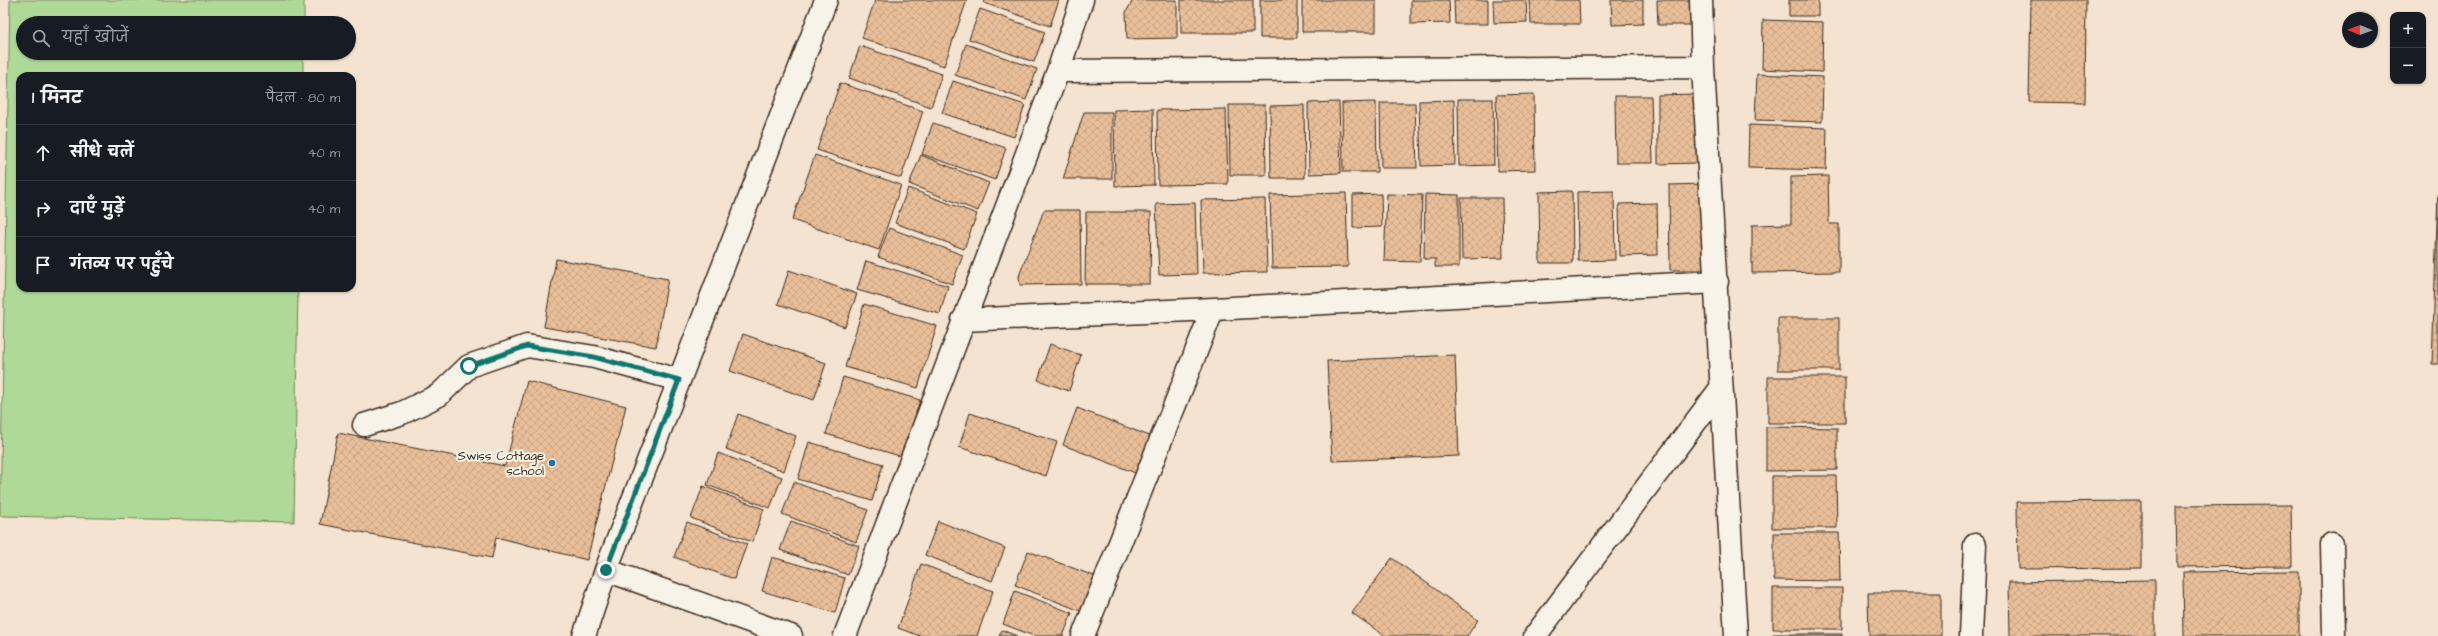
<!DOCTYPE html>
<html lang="hi">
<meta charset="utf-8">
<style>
:root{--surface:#171b24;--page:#242831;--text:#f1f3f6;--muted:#9ea1a6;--line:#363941}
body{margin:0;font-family:"Architects Daughter","Playpen Sans Deva",sans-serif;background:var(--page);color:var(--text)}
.controls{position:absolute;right:12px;top:12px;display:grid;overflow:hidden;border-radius:8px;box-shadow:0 1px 3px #0004}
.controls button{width:36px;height:36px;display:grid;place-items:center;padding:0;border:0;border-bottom:1px solid var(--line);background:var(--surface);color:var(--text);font:20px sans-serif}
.compass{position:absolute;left:2342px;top:12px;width:36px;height:36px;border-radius:50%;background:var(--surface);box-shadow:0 1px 3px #0004;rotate:271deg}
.stop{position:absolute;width:12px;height:12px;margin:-9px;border:3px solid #0f766e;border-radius:50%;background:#fff}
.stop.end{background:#0f766e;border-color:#fff;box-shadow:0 1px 4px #0008}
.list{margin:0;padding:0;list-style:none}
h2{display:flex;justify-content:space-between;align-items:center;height:52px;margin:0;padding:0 16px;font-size:17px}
h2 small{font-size:13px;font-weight:400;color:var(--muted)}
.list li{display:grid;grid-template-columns:26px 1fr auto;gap:12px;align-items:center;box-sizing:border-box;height:56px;padding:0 16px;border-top:1px solid var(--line)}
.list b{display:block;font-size:15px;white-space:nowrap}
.list em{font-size:13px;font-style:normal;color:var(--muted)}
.icon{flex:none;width:22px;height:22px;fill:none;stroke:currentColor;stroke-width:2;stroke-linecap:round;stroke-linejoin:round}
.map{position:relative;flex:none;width:2438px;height:636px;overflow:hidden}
.search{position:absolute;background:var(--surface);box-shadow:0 1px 3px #0004;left:16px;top:16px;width:340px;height:44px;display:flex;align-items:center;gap:10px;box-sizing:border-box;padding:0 14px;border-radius:22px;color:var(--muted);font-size:15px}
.panel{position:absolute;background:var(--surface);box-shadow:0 1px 3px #0004;left:16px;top:72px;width:340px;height:220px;border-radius:12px}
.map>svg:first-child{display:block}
.grass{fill:#aed997;stroke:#74825a}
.building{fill:url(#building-cross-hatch);stroke:#3b2a1e}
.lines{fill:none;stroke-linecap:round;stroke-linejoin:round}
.minor-casing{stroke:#3b2a1e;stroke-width:25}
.minor{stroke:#f7f3e8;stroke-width:22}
.route{stroke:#0f766e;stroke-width:5}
.poi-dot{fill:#1f6fb2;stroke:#f7f3e8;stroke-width:1.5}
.labels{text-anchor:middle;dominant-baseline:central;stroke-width:4;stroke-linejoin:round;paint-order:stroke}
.poi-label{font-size:13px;fill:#3b2a1e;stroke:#f7f3e8;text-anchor:end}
</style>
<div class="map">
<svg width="2438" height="636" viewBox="0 0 2438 636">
<defs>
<pattern id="building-cross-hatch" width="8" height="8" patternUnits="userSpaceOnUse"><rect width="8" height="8" fill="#e9bf99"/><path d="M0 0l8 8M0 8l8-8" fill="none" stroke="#c9a483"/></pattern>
</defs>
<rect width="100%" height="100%" fill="#f3e3d0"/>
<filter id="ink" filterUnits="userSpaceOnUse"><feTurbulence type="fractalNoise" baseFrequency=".025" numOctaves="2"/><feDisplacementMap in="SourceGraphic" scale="8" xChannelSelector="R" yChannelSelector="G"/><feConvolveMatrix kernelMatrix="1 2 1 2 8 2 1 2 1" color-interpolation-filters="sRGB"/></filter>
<g filter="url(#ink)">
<!-- grass -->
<path class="grass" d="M10,0h294v23h-281v30h280v23h-283v212h278l-4,234 -294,-6z"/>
<!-- building -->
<path class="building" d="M875,0h92l-23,66 -82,-28z
M985,0h74l-9,26 -66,-23z
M1133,0h44v38l-50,1 -1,-27z
M1181,0h72v33h-72z
M1260,0h37v38h-37z
M1302,0h74v32h-74z
M1411,0h38l1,23 -39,1z
M1454,0h34v24h-33z
M1493,0h33l1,22 -33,1z
M1530,0h49l1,24h-49z
M1611,0h32v24l-31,1z
M1657,0h38v25h-37z
M1789,0h29v16h-29z
M2031,0h55l-1,103 -56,-1z
M980,9l65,23 -11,30 -65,-23z
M1763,20l60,2 -1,50 -60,-3z
M966,44l71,25 -11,31 -71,-25z
M860,46l82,28 -11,33 -82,-29z
M1757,74l66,3 -1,45 -67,-2z
M953,81l72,24 -11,32 -72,-24z
M840,83l83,28 -22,67 -84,-28z
M1534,94l1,76 -37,1 -2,-76z
M1697,94l1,69 -40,1v-69z
M1615,96h36l2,67h-37z
M1458,99h35l1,66 -35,1z
M1454,100l1,65 -34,1 -2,-65z
M1339,102l2,71 -32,1 -1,-71z
M1376,102l1,70h-34l-1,-69z
M1380,103h35l2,65h-36z
M1229,105h36l1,70h-36z
M1304,105l1,73h-34l-1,-72z
M1153,109l1,76 -39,1 -1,-76z
M1226,109l2,75 -70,1 -1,-75z
M1084,112h28v67h-49z
M933,123l73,25 -11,32 -73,-26z
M1749,125l78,3 -1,42 -78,-2z
M815,155l86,30 -22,65 -87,-30z
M921,155l68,28 -11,28 -69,-27z
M1828,176l1,48h10v48l-87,1v-48l39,-1v-47z
M1705,184l1,86h-36l-1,-85z
M908,188l69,26 -13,35 -69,-26z
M1572,191l1,72h-33l-1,-71z
M1614,191l1,69 -37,1 -1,-69z
M1346,193l2,74 -76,1 -2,-73z
M1381,194l1,33 -29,1v-33z
M1387,194l35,1 -2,67 -36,-1z
M1425,194l34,1v72h-24v-8h-11z
M2438,194v170h-6z
M1461,198h41l1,60 -41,1z
M1265,199l2,73 -64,1 -2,-73z
M1195,203l2,71 -38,1 -3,-71z
M1657,203l1,52 -38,1 -1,-52z
M1044,210h36l1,74 -61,1 -1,-9z
M1086,212h65l-1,72h-65z
M889,228l74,27 -11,29 -74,-27z
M556,259l112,20 -12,68 -112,-20z
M866,261l82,25 -8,28 -83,-24z
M789,270l68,24 -12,33 -67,-23z
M864,304l73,22 -19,62 -73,-21z
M1778,318h61v52h-61z
M743,334l83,29 -12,37 -84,-29z
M1050,344l31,11 -12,36 -31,-11z
M1455,355l4,101 -127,5 -5,-100z
M843,377l77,23 -17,57 -77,-23z
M1768,377h77v46h-77z
M527,381l99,25 -39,154 -91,-23 -4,21 -172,-34 18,-91 167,33z
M1077,408l83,32 -14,37 -83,-32z
M970,413l87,29 -11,34 -87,-29z
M738,414l58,22 -12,35 -58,-22z
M1766,427l71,1v42l-71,1z
M809,442l74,22 -11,37 -74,-22z
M718,453l64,24 -12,31 -63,-23z
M1772,476h64l1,52h-65z
M794,482l74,28 -12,32 -74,-28z
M703,486l61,23 -12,33 -61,-24z
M2141,501v67l-123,1 -1,-67z
M2291,505l1,61 -115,1 -1,-61z
M791,521l68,25 -11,29 -68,-25z
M938,521l67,27 -13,33 -67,-26z
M687,522l60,22 -13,35 -60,-22z
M1774,533h65l1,48 -66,-1z
M1028,551l74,28 -14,35 -73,-29z
M772,557l73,21 -10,35 -73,-22z
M1392,558l86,62 -11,16h-82l-33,-23z
M921,564l72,27 -16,45h-57l-22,-8z
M2299,571v65h-115l-1,-64z
M2155,580v56h-145l-1,-54z
M1773,588h69v41h-69z
M1015,591l57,22 -9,23h-29l-31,-12z
M1868,593h73v43h-72z
M1002,630l15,6h-18z
M1773,634h69v2h-69z"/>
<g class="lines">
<!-- minor casing -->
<g class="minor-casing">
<path id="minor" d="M1701,0l2,67 33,569
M1058,71l645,-4
M963,320l250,-11 504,-27
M364,425l38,-12 37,-18 30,-29 58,-20 67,11 85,23
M2332,544l2,92
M606,570l185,66
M584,636l22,-66 220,-570
M845,636l213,-565 24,-71
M1083,636l130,-327
M1535,636l186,-248
M1971,636l4,-91"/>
</g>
<!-- minor -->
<use href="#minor" class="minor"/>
</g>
</g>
<g class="lines" filter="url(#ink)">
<!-- route -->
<path class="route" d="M469,366l58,-20 67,11 85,23 -73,190"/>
</g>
<!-- markers -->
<circle class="poi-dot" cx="552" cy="463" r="4"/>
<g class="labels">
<!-- poi labels -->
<g class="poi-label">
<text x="544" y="456">Swiss Cottage<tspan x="544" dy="15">school</tspan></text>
</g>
</g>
</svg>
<div class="controls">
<button>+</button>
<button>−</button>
</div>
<svg class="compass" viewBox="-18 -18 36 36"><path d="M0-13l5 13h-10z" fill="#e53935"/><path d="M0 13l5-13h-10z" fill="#9ea1a6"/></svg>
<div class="stop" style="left:469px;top:366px"></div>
<div class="stop end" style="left:606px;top:570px"></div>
<div class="search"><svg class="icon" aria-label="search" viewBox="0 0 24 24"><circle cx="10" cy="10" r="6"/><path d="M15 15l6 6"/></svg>यहाँ खोजें</div>
<section class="panel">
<h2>1 मिनट<small>पैदल · 80 m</small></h2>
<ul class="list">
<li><svg class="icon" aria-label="ahead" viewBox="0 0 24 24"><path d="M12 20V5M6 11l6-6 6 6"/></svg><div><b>सीधे चलें</b></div><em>40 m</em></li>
<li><svg class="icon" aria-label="right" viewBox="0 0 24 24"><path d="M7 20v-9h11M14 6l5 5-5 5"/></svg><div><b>दाएँ मुड़ें</b></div><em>40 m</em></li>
<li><svg class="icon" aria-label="arrive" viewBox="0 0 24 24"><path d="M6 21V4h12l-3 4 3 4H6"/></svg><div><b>गंतव्य पर पहुँचे</b></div></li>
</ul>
</section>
</div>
